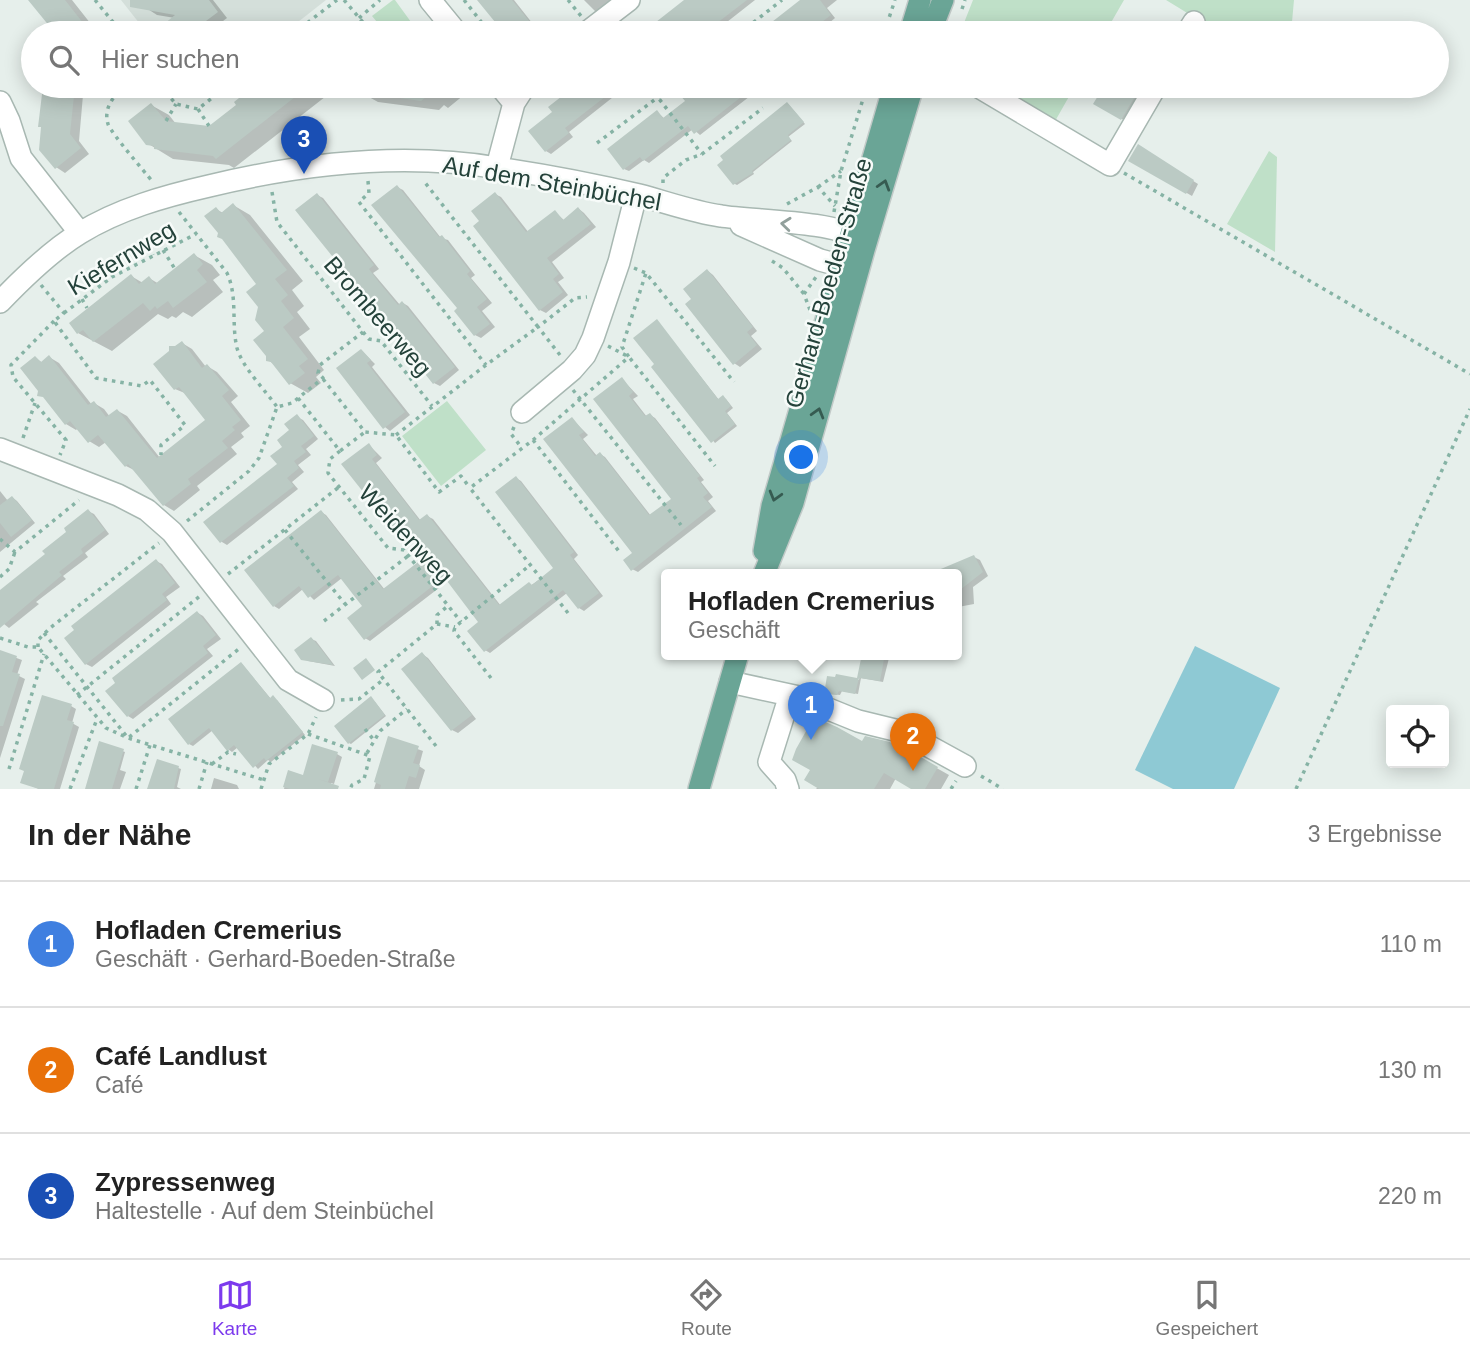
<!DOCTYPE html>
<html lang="de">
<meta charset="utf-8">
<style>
:root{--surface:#fff;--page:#f6f6f6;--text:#222;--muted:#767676;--line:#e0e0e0;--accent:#7c3aed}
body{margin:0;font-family:Arial,sans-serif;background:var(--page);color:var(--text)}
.controls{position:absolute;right:21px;bottom:21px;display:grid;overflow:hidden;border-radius:7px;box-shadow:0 4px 18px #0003}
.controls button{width:63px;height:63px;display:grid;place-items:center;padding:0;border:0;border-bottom:2px solid var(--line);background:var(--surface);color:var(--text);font:35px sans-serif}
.you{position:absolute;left:802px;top:458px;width:24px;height:24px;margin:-18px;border:5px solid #fff;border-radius:50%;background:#1a73e8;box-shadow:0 0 0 10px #1a73e833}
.badge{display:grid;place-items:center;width:46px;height:46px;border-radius:50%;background:var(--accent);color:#fff;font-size:23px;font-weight:700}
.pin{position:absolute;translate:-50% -58px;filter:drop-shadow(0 2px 4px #0008)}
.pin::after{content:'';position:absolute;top:37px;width:24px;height:21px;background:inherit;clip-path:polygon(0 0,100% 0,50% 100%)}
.popup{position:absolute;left:661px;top:569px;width:301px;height:91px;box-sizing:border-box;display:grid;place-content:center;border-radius:7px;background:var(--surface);filter:drop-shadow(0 2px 5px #0005);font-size:23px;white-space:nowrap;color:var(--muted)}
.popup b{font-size:26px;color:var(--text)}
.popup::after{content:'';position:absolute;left:50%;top:100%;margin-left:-14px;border:14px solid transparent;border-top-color:var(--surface)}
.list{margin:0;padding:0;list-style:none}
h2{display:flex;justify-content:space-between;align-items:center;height:91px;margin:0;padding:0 28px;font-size:30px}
h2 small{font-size:23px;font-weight:400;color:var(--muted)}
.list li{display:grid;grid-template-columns:46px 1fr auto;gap:21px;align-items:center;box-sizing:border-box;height:126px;padding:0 28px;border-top:2px solid var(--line)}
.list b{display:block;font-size:26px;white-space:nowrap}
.list p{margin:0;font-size:23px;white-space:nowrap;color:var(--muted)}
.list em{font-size:23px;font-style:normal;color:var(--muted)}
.icon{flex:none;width:38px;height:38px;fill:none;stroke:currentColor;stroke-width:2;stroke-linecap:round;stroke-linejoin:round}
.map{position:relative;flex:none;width:1470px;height:789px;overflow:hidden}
.search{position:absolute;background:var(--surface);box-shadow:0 4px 18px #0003;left:21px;right:21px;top:21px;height:77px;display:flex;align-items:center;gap:18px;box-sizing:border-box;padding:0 24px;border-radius:38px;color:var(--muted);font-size:26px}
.sheet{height:469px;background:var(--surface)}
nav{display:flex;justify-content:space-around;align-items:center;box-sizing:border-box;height:98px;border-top:2px solid var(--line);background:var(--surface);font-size:19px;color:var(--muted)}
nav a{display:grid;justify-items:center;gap:4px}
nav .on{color:var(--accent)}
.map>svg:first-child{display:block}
.built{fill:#d4dfda}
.green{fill:#bfe0c8}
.water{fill:#8ec9d4}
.shadow{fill:#0003}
.building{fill:#bbcac4}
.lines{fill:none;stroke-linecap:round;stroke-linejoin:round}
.minor-casing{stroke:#a8b8b2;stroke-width:24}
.major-casing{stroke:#c2cac8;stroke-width:24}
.path{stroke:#86b3a5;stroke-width:3.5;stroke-dasharray:3.5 5;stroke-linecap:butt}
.minor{stroke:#fff;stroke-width:21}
.major{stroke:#6aa596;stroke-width:21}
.oneway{stroke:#365b51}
.oneway2{stroke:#92a09c}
.labels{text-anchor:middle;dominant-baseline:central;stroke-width:5;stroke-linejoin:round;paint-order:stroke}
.street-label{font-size:24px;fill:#24423a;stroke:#f7fbf9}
</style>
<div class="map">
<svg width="1470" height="789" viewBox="0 0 1470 789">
<rect width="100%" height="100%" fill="#e6efeb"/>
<!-- built -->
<path class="built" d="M121,0h205l-42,33h-137z"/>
<!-- green -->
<path class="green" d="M393,0h2l24,33h-33l-14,-17z
M973,0h151l-19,33h-145z
M1166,0h128l-3,33h-71z
M989,86h86l-21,37z
M1269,151l8,6 -2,95 -48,-28z
M447,401l39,49 -45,36 -39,-50z"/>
<!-- water -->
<path class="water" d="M1195,646l85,42 -46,101h-61l-38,-19z"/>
<!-- shadow -->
<path class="shadow" d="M32,0h40l26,33h-40z
M134,0h79l14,18 -20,15h-51l19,-15 -18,-3z
M480,0h34l26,33h-34z
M584,0h33l-19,14z
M687,0h68l-42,33h-69z
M803,0h34l-10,8 8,10 -13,11 4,4h-65z
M1144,22l8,5 11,6h-26z
M44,86h51l-12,9 -4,46 10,13 -24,19 -9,-6 -13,-40 -3,-1z
M257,86h82l-105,82 -5,-3 -56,-6 -26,-16 4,-38 18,10 7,9 33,4 30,-23 -3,-3z
M355,86h112l3,4 -22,18 -4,-3 -5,5 -61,-8 -18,-10z
M578,86h49l-58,46 4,5 -22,17 -5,-3 9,-39 -4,-5z
M694,86h69l-63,49 -7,-6 -44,34 -5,-3 -15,11 -5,-2 33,-57 8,7 22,-17 -5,-7z
M1106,86h48l-24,38 -34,-21z
M788,104l17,20 -17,13 4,4 -39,31 1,2 -17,11 -2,-1 -16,-19z
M1138,146l60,38 -6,12 -62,-36z
M397,187l6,3 38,48 7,2 27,35 -4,3 21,25 -10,8 13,16 -14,11 -6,-3 -19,-24 4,-3 -87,-102z
M495,194l6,3 28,36 26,-21 10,9 14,-12 5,4 12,14 -44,35 12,16 -6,4 10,13 -22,18 -6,-3 -59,-88z
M317,195l6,3 56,71 -6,4 11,13 16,19 3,-2 5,3 51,64 -19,16 -6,-3 -48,-62 -4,3 -5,-3 -22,-39z
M233,205l17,10 53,66 -11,9 12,16 -7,6 13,17 -11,8 25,33 -8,7 5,6 -13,10 -18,-10 -15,-18 -7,-5 -1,-29 -7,-24 -2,-23 -42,-75 7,4z
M194,255l18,10 8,10 -7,5 10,12 -31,25 -9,-5 -7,6 -4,-2 -4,3 -10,-5 -46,37 -34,-18 53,-57 12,7 6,-5 10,6z
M708,271l5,4 44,56 -6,5 11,13 -22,18 -6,-4 -40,-64z
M657,321l62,79 4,-3 3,2 7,9 -6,5 10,13 -22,17 -59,-78z
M182,343l10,6 14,18 1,-1 10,6 21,24 -7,6 19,24 -9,7 3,4 -13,10 6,7 -40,32 3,4 -26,21 -10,-6 -28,-34 -10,-5 -20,-24 -7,5 -10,-6 -11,-13 -2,2 -10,-6 -20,-26 -11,-40 8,5 6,-6 10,6 33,42 2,-2 10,6 6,8 8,-6 9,5 33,42 48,-38 -21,-26 -12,-5 1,-41z
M362,351l13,13 -3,3 38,48 -20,16 -5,-4z
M622,379l16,17 -5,3 14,18 3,-2 5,3 49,62 -3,2 12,15 -5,4 8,10 -78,61 -6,-3 3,-16 -89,-114 26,-20 16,16 -5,4 14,17 3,-2 5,3 46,59 23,-17 -78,-99z
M297,417l6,3 15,19 -12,10 5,6 -13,10 6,7 -12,10 6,7 -71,56 -5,-3 -16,-20 73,-58z
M369,445l13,13 -6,5 45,58 6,-5 6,3 68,87 55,-38 -40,-90 5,3 57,74 -4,4 29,37 -19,15 -5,-3 -12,-15 -77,60 -5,-3 -4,-28 -33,-41 -78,60 -5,-3v-32l-23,-28 -28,22 -11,-11 -24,20 -5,-3 47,-94 5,3 59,75 44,-34 -18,-23 -6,5 -6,-3 -55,-71z
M0,491l8,10 5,-3 4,3 18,22 -35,29z
M88,511l6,3 15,20 -24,19 3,4 -25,19 3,3 -30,23 3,2 -30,24 -5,-4 -4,-4v-25l48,-40z
M974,557l6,3 8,16 -15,11 1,17 -16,3 -2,-29z
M156,561l6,3 18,23 -14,10 5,7 -79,63 -6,-3 -19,-25z
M198,613l5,3 18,23 -14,10 6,7 -80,63 -5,-3z
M311,639l5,2 19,25 -27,-5 -5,-3z
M0,652l22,8 -5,15 8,4 -25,79z
M422,654l6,4 48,61 -18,14 -6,-3z
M863,654h27l-7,28 -22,-4 -3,16 -16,-3 -2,4 -8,-1 5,-18 22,4z
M242,664l29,35 6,1 28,35 -34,27 -3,-2 -10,9 -20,-22 -6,5 -4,-3 -15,-19 -20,16 -4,-2z
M375,702l11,14 -35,28 -2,-1z
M71,706l5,3 -4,14 7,4 -19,62h-21l-17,-7z
M389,739l34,12 -4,15 6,4 -6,19h-45z
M100,743l25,9 -5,18 6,2 -6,17h-33z
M862,744l39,4 48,27 -8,14h-27l-18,-11 -6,11h-74z
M337,754l5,3 -8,27 -3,-1 -2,6h-45l5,-17 15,5z
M158,761l23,8 -4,18 4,2h-32z
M214,778l23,7 2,4h-28z"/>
<!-- building -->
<path class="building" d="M28,0h37l26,33h-36z
M130,0h79l9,12 -28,21h-37l22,-18 -45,-8z
M477,0h35l27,33h-35z
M684,0h63l-43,33h-62z
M800,0h20l11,15 -13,10 6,8h-66z
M43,86h32l-5,48 11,14 -26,21 -16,-19 2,-23h-3z
M254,86h55l-93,73 -3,-3 -59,-7v-3l-8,-1 -18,-24 23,-18 15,18 43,5 27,-21 -2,-3z
M373,86h66l-18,15 -49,-7z
M575,86h44l-54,42 4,5 -24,19 -17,-21 24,-19 -4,-5z
M692,86h63l-61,48 -6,-8 -45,35 -3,-4 -17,13 -16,-21 50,-39 6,8 22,-17 -5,-6z
M1104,86h37l-20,34 -28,-16z
M787,102l17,20 -16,13 3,5 -39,31 1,2 -20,12 -16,-20 6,-5 -3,-4z
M1138,144l56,36 -8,14 -58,-33z
M397,185l42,52 3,-2 28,36 -3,3 20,25 -10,8 13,17 -16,12 -20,-25 3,-3 -86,-103z
M495,192l31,40 29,-22 8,10 15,-13 13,17 -44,34 12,16 -6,5 10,13 -24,19 -66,-85 6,-5 -8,-10z
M317,193l57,72 -5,4 9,12 20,24 4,-4 53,66 -22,17 -52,-66 -5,4 -10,-12 -19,-24 6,-4 -58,-72z
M233,203l54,67 -12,9 13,16 -7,6 13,17 -11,9 25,32 -9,7 6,7 -16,12 -18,-23 -5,-1v-5l-13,-16 11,-9 -9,-11 3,-13 -12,-15 10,-8 -34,-45 -5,-2 1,-4 -14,-17 12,-9 5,6z
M194,253l9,11 -6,6 10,12 -34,26 -5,-7 -11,8 -2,-3 -5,5 -7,-8 -50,39 -10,-12 -6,4 -8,-11 62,-49 8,10 10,-8 6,8z
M707,269l46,58 -6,5 10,13 -24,20 -48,-61 6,-5 -8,-10z
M657,319l61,80 5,-4 8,11 -6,5 10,13 -24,19 -60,-76 3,-3 -21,-26z
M182,341l20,27 5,-4 22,26 -7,6 19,24 -9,7 3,3 -13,11 6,7 -40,31 3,5 -28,22 -35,-42 -3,3 -27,-32 -10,8 -18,-22 -5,4 -22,-28 -6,-1 1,-5 -18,-23 15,-12 6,6 8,-7 39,50 6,-4 12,16 11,-8 40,49 48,-38 -26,-33 -5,3 -21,-26 16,-13v-5h6z
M361,349l10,11 -4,3 38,49 -22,17 -47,-61z
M622,377l11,15 -4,4 16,20 5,-3 50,63 -3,2 11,15 -5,4 9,10 -81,64 -8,-11 9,-7 -89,-114 29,-22 12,15 -5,3 8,10 8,11 5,-4 49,63 22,-16 -78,-100z
M297,414l17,22 -13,10 5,6 -12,9 5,7 -12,10 7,8 -74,57 -17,-21 74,-58 -7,-8 12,-9 -5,-7 12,-10 -5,-6z
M369,443l8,12 -5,4 47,61 8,-6 72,91 30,-23 3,3 21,-17 -58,-76 21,-16 58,76 -4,3 29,38 -21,16 -15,-19 -79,62 -17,-21 11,-9 -34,-45 -80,63 -17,-22 15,-12 -24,-31 -30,23 -9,-12 -26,21 -29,-37 77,-60 62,79 43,-33 -20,-26 -8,6 -57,-72z
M12,496l20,24 -21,17 -11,-14v-18z
M88,509l17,21 -24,19 2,4 -24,19 3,3 -62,53v-38l45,-36 -3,-3 24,-19 -2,-4z
M974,555l9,17 -27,21v-19h-27z
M156,559l19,24 -13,11 5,6 -82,65 -21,-27 10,-8 -3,-4z
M197,611l19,24 -13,11 5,7 -81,64 -22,-26 10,-8 -3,-5z
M311,637l10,12 12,16 -32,-5 -7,-10z
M0,650l17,6 -5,16 8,2 -17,52h-3z
M422,652l50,63 -21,16 -50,-62z
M862,654h23l-5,27 -21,-3 -4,16 -16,-3 -2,4 -9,-1 -3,-6 2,-12 8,1 1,-3 21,4z
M366,658l9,12 -13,10 -9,-12z
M241,662l29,36 3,-3 30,37 -37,29 -2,-3 -11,10 -19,-23 -7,6 -18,-23 -21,17 -20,-26z
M42,695l30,9 -5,16 7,2 -20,67h-15l-19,-6 4,-12 -5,-2z
M371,696l14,19 -37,29 -14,-18z
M814,717l23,10 25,14 3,-5 25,6 9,5 1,-2 38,22 -13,22h-14l-27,-16 -10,16h-55l-15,-9 6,-10 -18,-10 4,-11z
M388,736l31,10 -6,17 7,2 -4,13 -7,-2 -4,13h-25l1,-4 -7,-3z
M99,741l25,8 -12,40h-27z
M312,744l26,8 -10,30 -10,-3 21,7 -1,3h-48l-7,-2 5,-17 15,5z
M157,759l22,7 -5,23h-27z"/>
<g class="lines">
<!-- minor casing -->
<g class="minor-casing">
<path id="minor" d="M430,0l27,33
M586,33l43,-33
M1187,33l7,-11
M500,86l14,17
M977,86l133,79 46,-79
M0,102l9,19 12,37 59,75
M497,167l17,-64 11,-17
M741,225l79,35 22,6 16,-5
M0,302c23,-24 52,-52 80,-69 39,-24 85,-37 129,-47 95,-23 193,-34 289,-18 47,7 95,16 141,27 27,7 54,17 82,21 29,5 115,5 135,22 3,2 4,5 6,8
M522,412l50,-42 13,-15 8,-17 26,-76 17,-67
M0,449l118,46 29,15 25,22 116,148 35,20
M730,682l69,15 59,24 45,11 62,34
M788,789l-3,-9 -16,-18 21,-67"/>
</g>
<!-- major casing -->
<g class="major-casing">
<path id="major" d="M910,33l10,-33
M930,33l13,-33
M764,551l8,-45 122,-420
M764,574l29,-71 71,-253 49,-164
M699,789l39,-135"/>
</g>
<!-- path -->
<path class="path" d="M95,0l27,33
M344,0l28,33
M464,0l26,33
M568,0l13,16
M962,9l3,-9
M359,18l21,-18
M294,33l43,-33
M740,33l42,-33
M884,33l11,-33
M125,86c-11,9 -22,22 -17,38 3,9 36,47 44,57
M160,86l16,18 22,5 29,-23
M238,86l6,8
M649,86l53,68
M198,109l11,17
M166,121l10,-17
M597,143l76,-57
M1124,173l346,201
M368,181l1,12 -10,9 127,163
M663,183v-5l23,-18 16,-6 61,-46
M818,187l23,-16
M272,192l5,30 86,110 6,7 12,2 51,65
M787,204l31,-17 17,19
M179,212l48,61c11,24 4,50 10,75 5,19 29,43 40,59
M834,212l7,-41 26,-85
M149,247l4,8
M163,250l12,19
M772,261l11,7 21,26
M634,268l12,5 88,109
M41,285l23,28 -10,8 42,57 46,8 8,-6 35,45 -24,20v10
M82,299l5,9
M810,310l-6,-16 12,-17
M64,313l48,-36 84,-43
M54,321l-43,44 2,12 53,63 -6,15
M608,346l21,11 86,109
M560,355l-22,-28 37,-29 12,-1
M323,379l42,53 31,3 43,57 22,-16 9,12
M573,390l108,135
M298,398l42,53 25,-19
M514,427l-3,7 11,14
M396,435l90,-70 52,-38 -115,-147
M23,438l12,-35
M533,440l88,114
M340,451l-10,8 -2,14 60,75 16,2 57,72
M187,521l62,-50 10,-13 18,-51 15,-4 31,-25 -5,-5 2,-8 43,-33
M285,530l60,74
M0,539l15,13 64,-52
M228,574l111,-87
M0,577l9,-8 6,-17
M568,613l-98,-125 63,-48 96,-83 -7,-10 24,-74
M324,621l84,-65
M437,624v-9l11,-9
M437,624l18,3
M44,633l84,105 112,-90
M0,638l28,9h10l68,81 22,10 136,42
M38,647v-7l12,-12 109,-85
M491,678l-37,-47 1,-4 75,-62
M77,695l123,-99
M341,700l18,-1 25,-20
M365,729l8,10
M308,734l62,22 -6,23 -12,6 -2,4
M436,746l-58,-74 59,-48
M367,753l13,-22 27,-22
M212,764l16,-12 8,2
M9,769l35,-115
M981,776l22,13
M70,789l27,-70
M136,789l14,-44
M199,789l8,-27
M261,789l8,-25 39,-30 8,-17
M951,789l5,-8
M1296,789l174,-380"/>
<!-- minor -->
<use href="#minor" class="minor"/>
<!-- major -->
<use href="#major" class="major"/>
</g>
<!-- one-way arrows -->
<defs><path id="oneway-chevron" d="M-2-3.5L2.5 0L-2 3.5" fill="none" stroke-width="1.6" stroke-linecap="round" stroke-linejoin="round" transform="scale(1.75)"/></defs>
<g class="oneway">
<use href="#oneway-chevron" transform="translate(884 185) rotate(-73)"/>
<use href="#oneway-chevron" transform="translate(818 413) rotate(-74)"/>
<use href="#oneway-chevron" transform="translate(775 496) rotate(106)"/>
</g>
<use class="oneway2" href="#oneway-chevron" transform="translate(786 224) rotate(-174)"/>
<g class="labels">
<!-- street labels -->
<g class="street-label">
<text transform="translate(552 183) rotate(10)">Auf dem Steinbüchel</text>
<text transform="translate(121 258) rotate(-31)">Kiefernweg</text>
<text transform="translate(828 283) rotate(-74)">Gerhard-Boeden-Straße</text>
<text transform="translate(378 316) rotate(49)">Brombeerweg</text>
<text transform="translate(406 534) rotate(47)">Weidenweg</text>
</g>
</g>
</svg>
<div class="controls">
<button><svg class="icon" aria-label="locate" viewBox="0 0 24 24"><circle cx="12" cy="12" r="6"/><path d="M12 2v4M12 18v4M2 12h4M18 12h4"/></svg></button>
</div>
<div class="you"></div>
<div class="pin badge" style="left:811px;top:740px;background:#3f7fe0">1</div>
<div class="popup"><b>Hofladen Cremerius</b>Geschäft</div>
<div class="pin badge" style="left:913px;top:771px;background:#e8710a">2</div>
<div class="pin badge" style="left:304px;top:174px;background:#1a4fb4">3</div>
<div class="search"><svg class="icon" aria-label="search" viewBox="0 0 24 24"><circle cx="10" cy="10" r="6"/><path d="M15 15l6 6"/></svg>Hier suchen</div>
</div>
<section class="sheet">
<h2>In der Nähe<small>3 Ergebnisse</small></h2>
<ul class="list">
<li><span class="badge" style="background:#3f7fe0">1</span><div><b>Hofladen Cremerius</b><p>Geschäft · Gerhard-Boeden-Straße</p></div><em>110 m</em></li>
<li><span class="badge" style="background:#e8710a">2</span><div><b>Café Landlust</b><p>Café</p></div><em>130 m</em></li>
<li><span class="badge" style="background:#1a4fb4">3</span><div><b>Zypressenweg</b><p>Haltestelle · Auf dem Steinbüchel</p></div><em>220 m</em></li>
</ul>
</section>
<nav>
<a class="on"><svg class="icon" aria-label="map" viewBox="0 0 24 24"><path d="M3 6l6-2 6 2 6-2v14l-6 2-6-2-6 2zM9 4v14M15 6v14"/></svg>Karte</a>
<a><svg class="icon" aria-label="directions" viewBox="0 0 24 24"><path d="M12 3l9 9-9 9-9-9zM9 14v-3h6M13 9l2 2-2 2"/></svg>Route</a>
<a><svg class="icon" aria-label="saved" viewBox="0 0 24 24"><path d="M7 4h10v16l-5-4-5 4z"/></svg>Gespeichert</a>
</nav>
